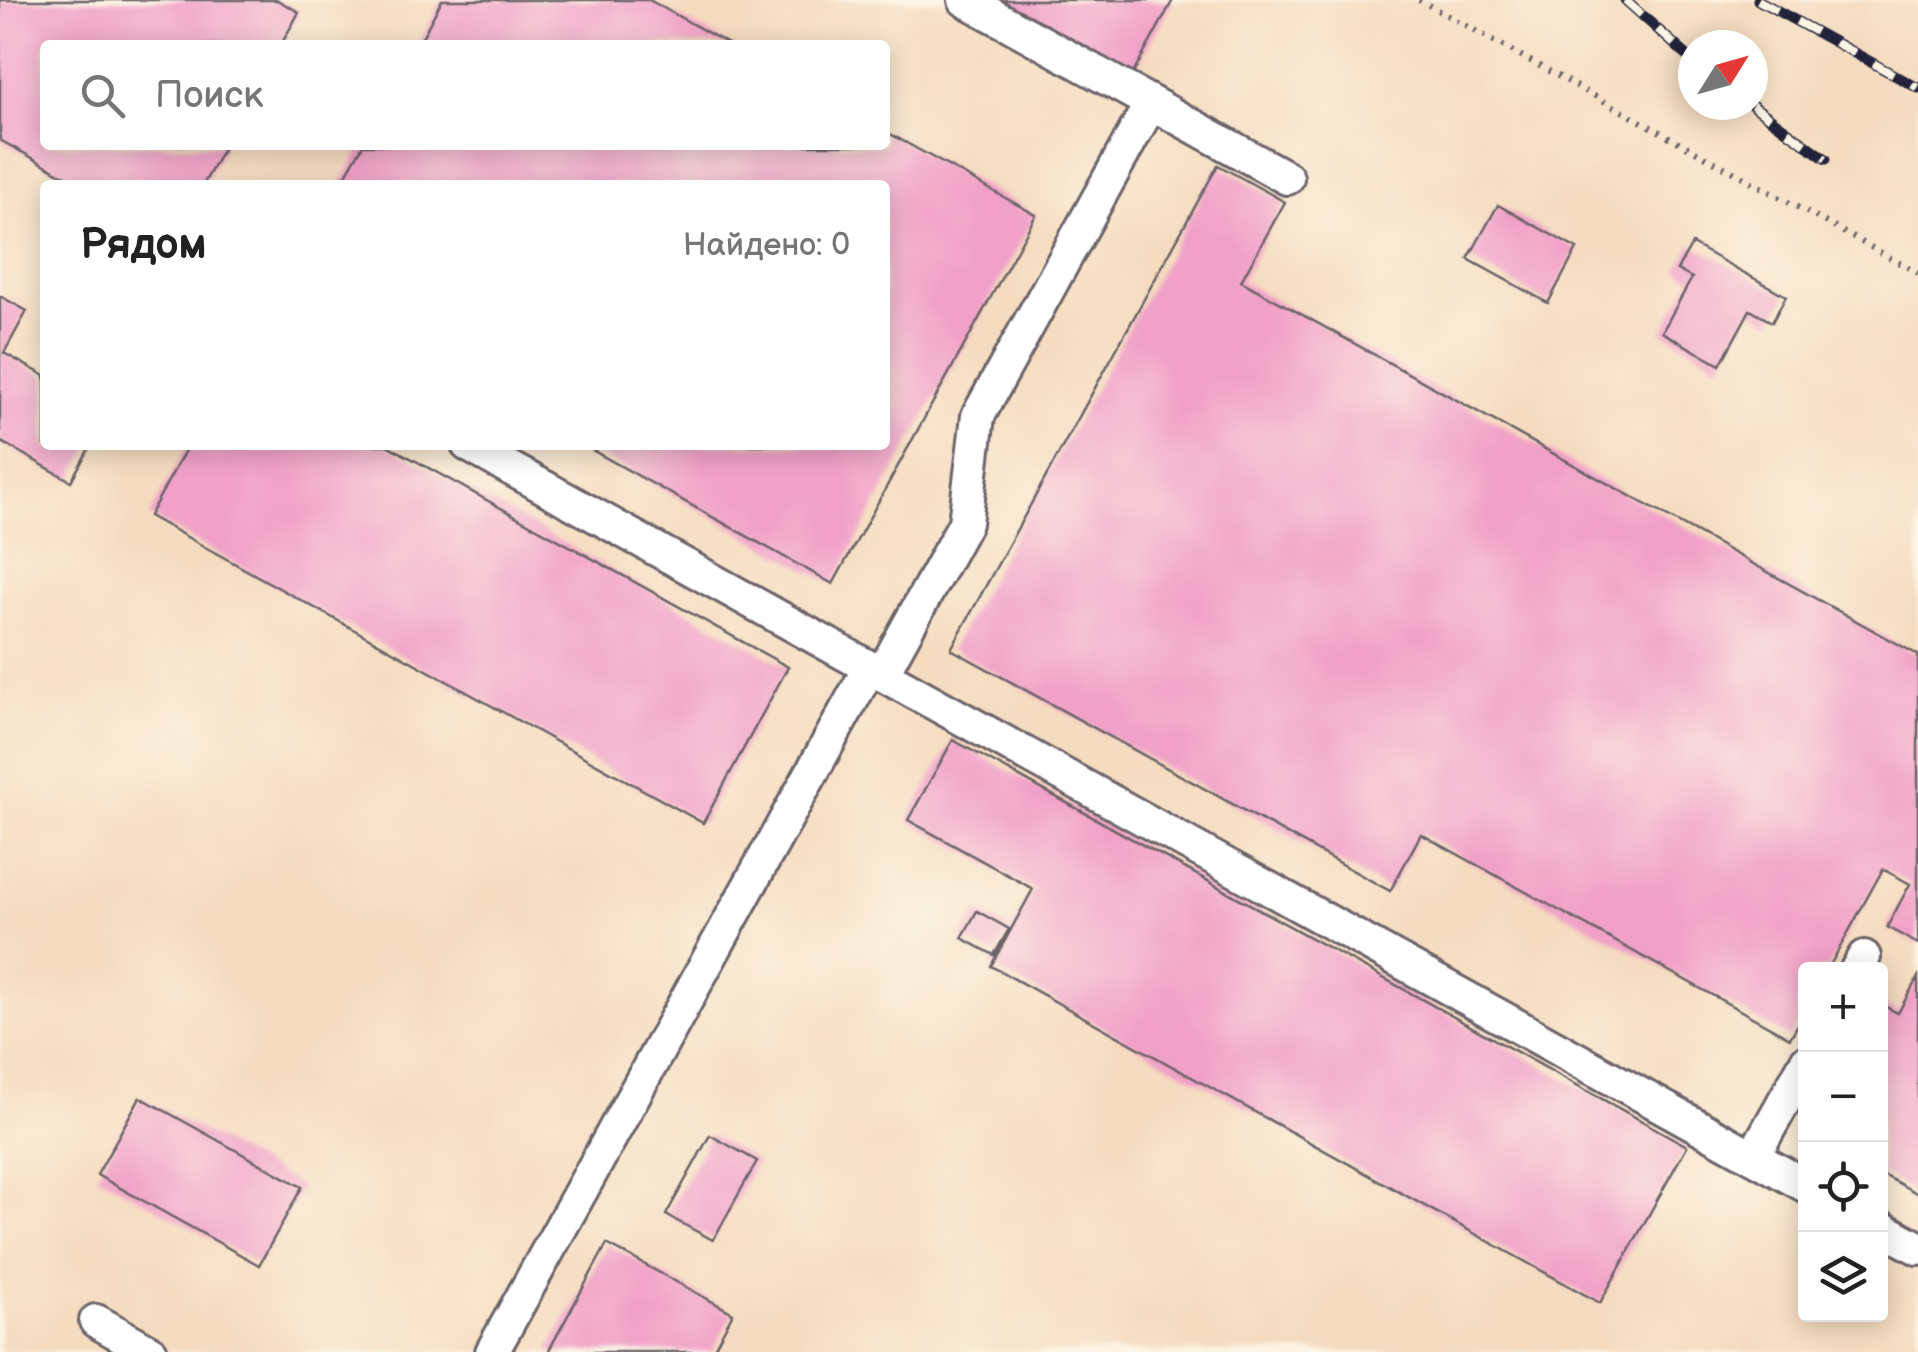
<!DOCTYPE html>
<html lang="ru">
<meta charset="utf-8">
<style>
:root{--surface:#fff;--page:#f6f6f6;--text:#222;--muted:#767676;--line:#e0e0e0}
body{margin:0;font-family:"Balsamiq Sans",sans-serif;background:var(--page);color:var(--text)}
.controls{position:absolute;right:30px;bottom:30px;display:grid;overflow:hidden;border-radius:10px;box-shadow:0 5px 25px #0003}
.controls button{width:90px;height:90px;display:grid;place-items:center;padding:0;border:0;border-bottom:2px solid var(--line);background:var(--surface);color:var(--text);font:50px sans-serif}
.compass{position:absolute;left:1678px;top:30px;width:90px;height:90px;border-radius:50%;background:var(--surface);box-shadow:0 5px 25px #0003;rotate:53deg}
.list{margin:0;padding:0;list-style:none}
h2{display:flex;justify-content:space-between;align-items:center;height:130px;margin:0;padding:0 40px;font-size:42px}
h2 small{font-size:32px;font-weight:400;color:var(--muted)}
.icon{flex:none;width:55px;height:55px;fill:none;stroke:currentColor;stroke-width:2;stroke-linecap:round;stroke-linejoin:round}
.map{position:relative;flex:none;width:1918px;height:1352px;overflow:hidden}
.search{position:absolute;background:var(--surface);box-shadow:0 5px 25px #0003;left:40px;top:40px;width:850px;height:110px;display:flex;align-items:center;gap:25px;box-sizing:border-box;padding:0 35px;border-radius:10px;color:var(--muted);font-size:38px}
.panel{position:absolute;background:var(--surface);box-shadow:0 5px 25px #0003;left:40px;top:180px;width:850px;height:270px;border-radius:10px}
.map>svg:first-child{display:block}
.building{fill:#f1a0c8}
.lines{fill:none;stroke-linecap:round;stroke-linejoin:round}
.minor-casing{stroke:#6c6369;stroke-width:38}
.path{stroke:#6c6369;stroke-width:6;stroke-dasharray:2.5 8;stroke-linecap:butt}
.minor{stroke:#fff;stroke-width:32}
.rail-casing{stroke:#22223b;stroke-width:11}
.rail{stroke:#fcf5e5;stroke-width:8;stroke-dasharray:22;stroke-linecap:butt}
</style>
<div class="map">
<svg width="1918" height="1352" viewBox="0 0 1918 1352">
<rect width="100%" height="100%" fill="#fcf5e5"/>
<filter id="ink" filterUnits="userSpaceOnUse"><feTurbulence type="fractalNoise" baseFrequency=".01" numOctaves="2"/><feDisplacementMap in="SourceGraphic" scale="20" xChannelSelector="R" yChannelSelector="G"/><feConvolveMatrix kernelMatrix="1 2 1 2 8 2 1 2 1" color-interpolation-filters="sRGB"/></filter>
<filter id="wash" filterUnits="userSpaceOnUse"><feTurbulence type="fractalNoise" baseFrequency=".0048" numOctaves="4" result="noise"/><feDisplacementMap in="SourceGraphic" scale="40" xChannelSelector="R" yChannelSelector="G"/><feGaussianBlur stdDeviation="2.25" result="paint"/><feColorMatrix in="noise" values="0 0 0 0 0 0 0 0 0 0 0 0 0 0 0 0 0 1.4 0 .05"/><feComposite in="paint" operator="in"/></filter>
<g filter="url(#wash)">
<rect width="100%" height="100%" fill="#f5dcbf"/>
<g id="blocks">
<!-- building -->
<path class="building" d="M0,0h277l22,12 -18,33h-236v100h180l-22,40h-121l-82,-45z
M442,0h207l81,45h-312z
M988,0h185l-43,79z
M885,131l151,84 -203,369 -250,-139h302v-260h-545l23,-40h522z
M1218,165l67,37 -44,79 677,374v289l-31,-17 23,-43 -27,-15 -55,100h-22v42l-16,27 -369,-204 -31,57 -439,-242z
M1498,205l79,44 -29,54 -80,-44z
M1692,244l94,52 -14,26 -22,-12 -30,55 -58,-33 30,-54 -15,-8z
M0,296l27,15 -23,42 41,23v69h46l-20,36 -71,-40z
M188,445h199l401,222 -85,156 -554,-307z
M953,740l734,406 -87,157 -609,-337 42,-77 -125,-69z
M977,911l32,18 -15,26 -32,-17z
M1918,977v217l-38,-21v-169l18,9z
M140,1097l162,90 -43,78 -162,-90z
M710,1135l47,26 -44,79 -47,-25z
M607,1244l126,69 -21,39h-164z"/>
</g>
</g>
<g filter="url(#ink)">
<use href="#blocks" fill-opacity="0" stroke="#6c6369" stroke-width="2.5"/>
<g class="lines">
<!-- minor casing -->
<g class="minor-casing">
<path id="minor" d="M965,0l322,178
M468,445l1338,741
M882,674l83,-151 13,-107 173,-313
M1857,969l7,-12
M1753,1157l53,-95
M1880,1227l38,21
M96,1321l55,31
M492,1352l378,-685"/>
</g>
<!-- path -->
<path class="path" d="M1419,0l499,273"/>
<!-- minor -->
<use href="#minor" class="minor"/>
<!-- rail casing -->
<g class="rail-casing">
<path id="rail" d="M1625,0l68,61
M1758,0l160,88
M1752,105l74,54"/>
</g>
<!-- rail -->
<use href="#rail" class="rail"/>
</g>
</g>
</svg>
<div class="controls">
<button>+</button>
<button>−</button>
<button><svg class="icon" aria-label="locate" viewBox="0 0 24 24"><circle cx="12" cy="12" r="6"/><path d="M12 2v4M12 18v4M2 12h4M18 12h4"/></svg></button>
<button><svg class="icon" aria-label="layers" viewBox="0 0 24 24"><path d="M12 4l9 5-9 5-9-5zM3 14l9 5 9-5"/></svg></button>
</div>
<svg class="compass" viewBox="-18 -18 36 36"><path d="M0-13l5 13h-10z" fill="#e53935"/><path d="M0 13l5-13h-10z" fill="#767676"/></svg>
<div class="search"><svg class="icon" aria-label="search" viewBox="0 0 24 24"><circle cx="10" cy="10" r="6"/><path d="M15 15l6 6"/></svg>Поиск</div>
<section class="panel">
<h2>Рядом<small>Найдено: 0</small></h2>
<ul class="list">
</ul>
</section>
</div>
